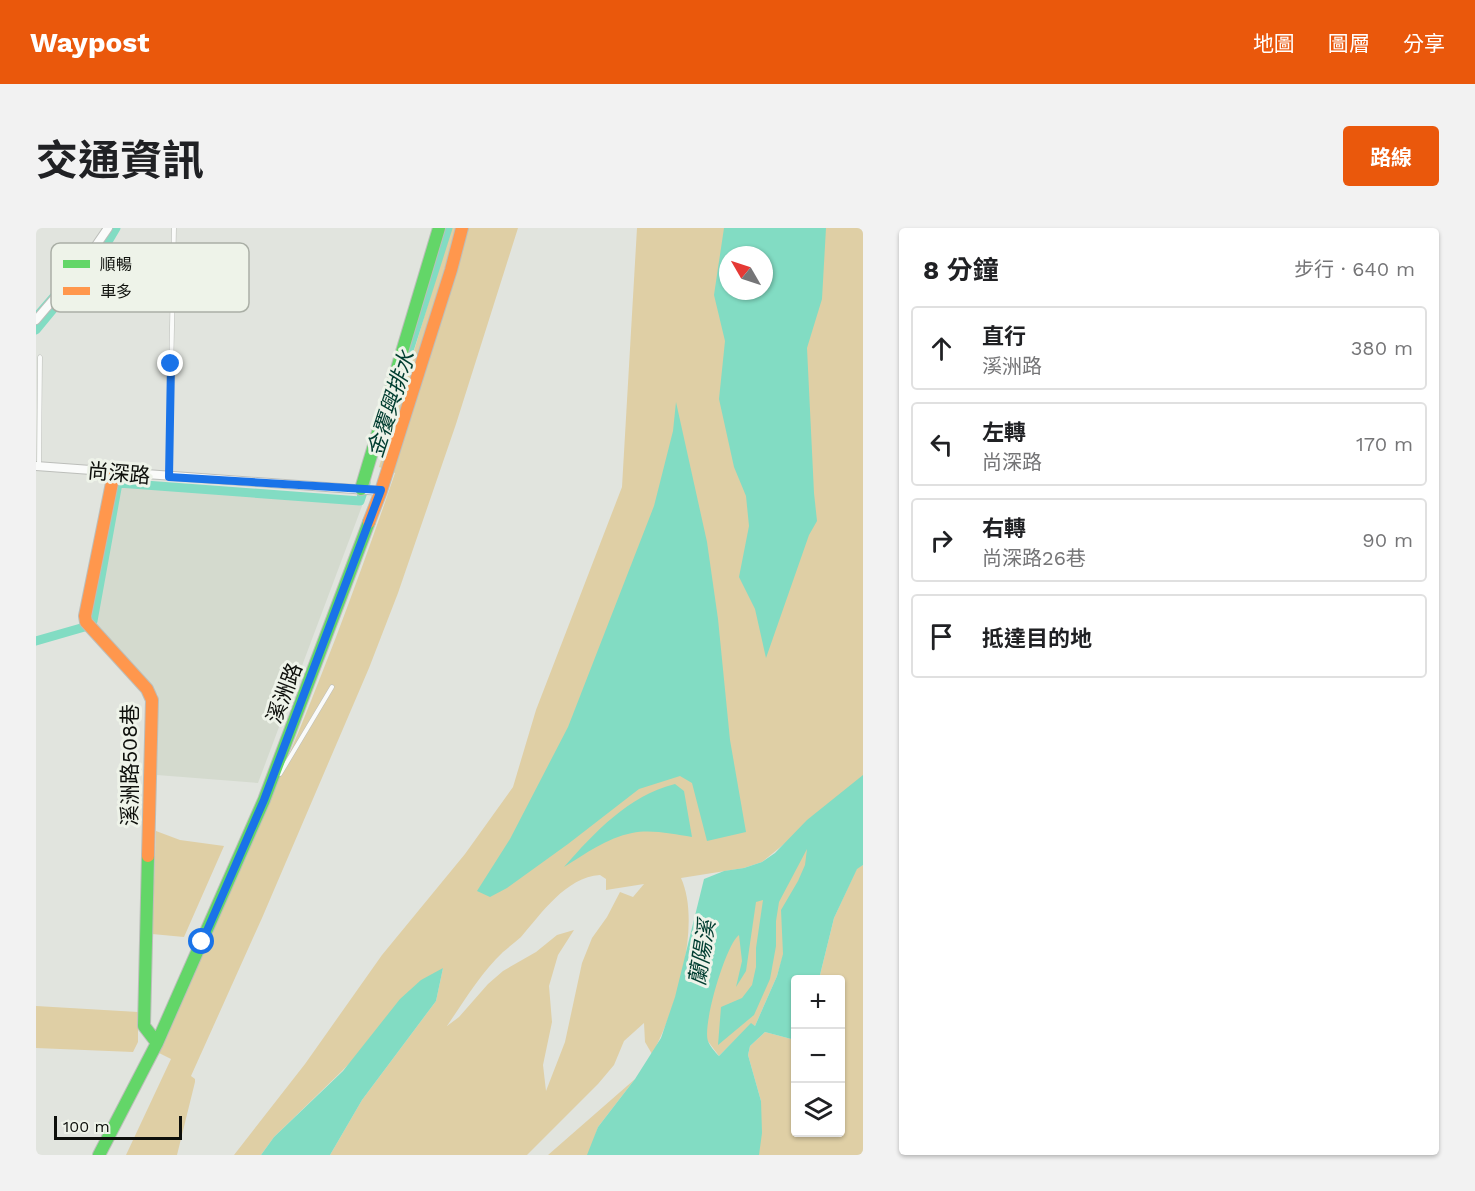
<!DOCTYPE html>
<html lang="zh-TW">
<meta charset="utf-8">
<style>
:root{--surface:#fff;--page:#f2f2f2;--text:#202124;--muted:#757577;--line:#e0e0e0;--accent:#ea580c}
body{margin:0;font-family:"Work Sans","Noto Sans TC",sans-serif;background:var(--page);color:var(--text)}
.controls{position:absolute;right:18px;bottom:18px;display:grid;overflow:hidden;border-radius:6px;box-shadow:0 2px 4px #0004}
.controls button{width:54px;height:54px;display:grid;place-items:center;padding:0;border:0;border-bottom:2px solid var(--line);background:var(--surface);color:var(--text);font:30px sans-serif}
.compass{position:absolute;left:683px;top:18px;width:54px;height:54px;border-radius:50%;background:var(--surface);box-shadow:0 2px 4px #0004;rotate:309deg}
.scale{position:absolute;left:18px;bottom:15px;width:128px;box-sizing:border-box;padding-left:6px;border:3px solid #0d0f0b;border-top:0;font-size:16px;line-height:21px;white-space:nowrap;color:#0d0f0b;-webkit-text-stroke:4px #eef3e9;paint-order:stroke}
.stop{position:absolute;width:18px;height:18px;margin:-14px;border:4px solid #1a73e8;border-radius:50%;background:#fff}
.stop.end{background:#1a73e8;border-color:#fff;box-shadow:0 2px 6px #0008}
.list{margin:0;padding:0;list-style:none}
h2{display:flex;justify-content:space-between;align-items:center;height:78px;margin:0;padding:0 24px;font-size:26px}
h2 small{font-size:20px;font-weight:400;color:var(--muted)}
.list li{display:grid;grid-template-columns:39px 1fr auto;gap:18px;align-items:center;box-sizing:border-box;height:84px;margin:0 12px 12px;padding:0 12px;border:2px solid var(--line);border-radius:6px}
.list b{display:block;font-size:22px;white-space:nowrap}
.list p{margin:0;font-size:20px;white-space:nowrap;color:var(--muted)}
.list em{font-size:20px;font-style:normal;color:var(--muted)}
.icon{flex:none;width:33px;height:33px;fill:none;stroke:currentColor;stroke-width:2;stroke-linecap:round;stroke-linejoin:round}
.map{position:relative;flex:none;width:827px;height:927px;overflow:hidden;border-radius:6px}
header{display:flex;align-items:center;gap:36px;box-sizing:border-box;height:84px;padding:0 30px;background:var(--accent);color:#fff}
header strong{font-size:28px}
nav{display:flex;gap:33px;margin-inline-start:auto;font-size:21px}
.intro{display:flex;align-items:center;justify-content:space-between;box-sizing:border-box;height:144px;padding:0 36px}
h1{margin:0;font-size:42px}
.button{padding:15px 27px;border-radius:6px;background:var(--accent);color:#fff;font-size:21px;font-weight:700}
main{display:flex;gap:36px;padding:0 36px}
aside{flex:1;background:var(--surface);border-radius:6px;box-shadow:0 2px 4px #0004}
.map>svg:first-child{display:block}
.built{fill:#d4dace}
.green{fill:#dfcfa5;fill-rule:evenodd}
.water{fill:#82dcc3;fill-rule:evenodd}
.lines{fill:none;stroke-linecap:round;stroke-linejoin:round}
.stream{stroke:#82dcc3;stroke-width:2}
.canal{stroke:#82dcc3;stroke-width:9}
.lane-casing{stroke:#bcbeba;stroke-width:5}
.street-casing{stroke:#bcbeba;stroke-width:10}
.fast-casing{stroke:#bcbeba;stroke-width:14}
.slow-casing{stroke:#bcbeba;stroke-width:14}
.lane{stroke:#fafbfa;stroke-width:4}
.street{stroke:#fafbfa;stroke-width:8}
.fast{stroke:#63d668;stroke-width:12}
.slow{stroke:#ff974d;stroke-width:12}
.route{stroke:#1a73e8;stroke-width:8}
.labels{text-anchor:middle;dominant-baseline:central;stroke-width:6;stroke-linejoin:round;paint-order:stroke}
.street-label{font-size:21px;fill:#0d0f0b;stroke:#eef3e9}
.water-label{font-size:22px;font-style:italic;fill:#003d30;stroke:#eef3e9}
.key{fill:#eef3e9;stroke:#aaafa6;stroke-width:1.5}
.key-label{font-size:16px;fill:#0d0f0b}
</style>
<header>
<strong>Waypost</strong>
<nav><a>地圖</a><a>圖層</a><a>分享</a></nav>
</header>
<div class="intro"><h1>交通資訊</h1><a class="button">路線</a></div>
<main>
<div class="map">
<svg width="827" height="927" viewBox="0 0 827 927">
<rect width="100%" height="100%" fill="#e1e4de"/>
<!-- built -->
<path class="built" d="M85,259l231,16 10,3 -104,277 -101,-8 1,-80 -64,-71z"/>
<!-- green -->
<path class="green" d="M415,0h67l-62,196 -58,169 -29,75 -107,250 -71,158 4,3v3l-18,73h-51l45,-96 -14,-7c37,-83 75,-165 111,-248 47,-108 89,-219 127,-331l-16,-6z
M601,0h226v552l-101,82 -18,6 -63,10c21,46 -5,133 -29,176l-7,-12 -1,-19 -20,18 -10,24 -16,19 -71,71h-197l32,-55 74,-99 7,-33 -101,103 -68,66 -13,18h-27l71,-91 77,-109 83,-101 48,-67 23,-77 86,-223zM692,27h36v36h-36zM564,647l6,4v11l38,-6 -11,13 -13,-5 -13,25 -15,21 -10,25 -17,79 -19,49 -3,-26 9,-43 -3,-36 9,-31 16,-25 -17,5 -21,17 -33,19 -15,13 -29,33 -12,9c17,-25 34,-53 56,-74 6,-5 12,-10 18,-15 20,-23 45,-60 79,-62z
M120,603l24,9 44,6 -40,91 -32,-3z
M772,618l5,28 -30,82 -6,20 -22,50 -4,-2 -32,32 -12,-16 -3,-18 31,-104z
M827,637v290h-133l31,-54 -13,-46 2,-9 15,-14 30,8 1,92h44v-152l-21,-1 15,-61 23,-50z
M0,778l102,6v30l-5,10 -97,-4z
M599,851l-37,48 -9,28h-41z"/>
<!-- water -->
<path class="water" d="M688,0h102l-4,71 -15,49 7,145 3,28 -8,14 -43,123 -11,-49 -16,-32 10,-51 -3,-30 -12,-29 -15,-68 6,-58 -11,-46zM692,27h36v36h-36z
M640,174l31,140 11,77 12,121 16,92 -39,9 -15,-58 -12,-7 -41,13 -71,55 -61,44 -17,9 -13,-6 33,-52 58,-112 86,-221 19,-75z
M827,547v90l-6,4 -23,49 -15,61 -23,1 -1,60 -30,-8 -15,14 -2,9 13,46 1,32 -3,22h-172l11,-28 37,-48 26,-41 14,-41 29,-118 20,-8 20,-3 18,-6 13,-9 32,-33zM771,621l-2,16 -7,16 -17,29 2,44 -6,22 -22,50 -4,-3 -32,33c-4,-4 -9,-10 -11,-15 -6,-16 18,-97 31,-106l3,26 -6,26 10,-16 10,-69 7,-2 -7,48v19l-4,18 -10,13 -21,9 -3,38 36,-30 16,-36 6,-33v-25l3,-19z
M639,556l9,7 8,46c-19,-3 -41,-8 -60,-4 -25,5 -47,21 -68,34 31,-35 64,-71 111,-83z
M407,740l-7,33 -74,99 -32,55h-69l13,-18 69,-66 57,-72 21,-19z"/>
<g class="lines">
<!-- stream -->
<path class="stream" d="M0,84l47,-54"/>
<!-- canal -->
<path class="canal" d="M0,102l70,-85 10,-17
M363,154l49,-154
M0,413l52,-15 5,-5 25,-138 242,18 6,-18"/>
<!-- lane casing -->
<g class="lane-casing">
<path id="lane" d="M3,238l1,-109
M133,248l5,-248
M244,546l52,-87"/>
</g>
<!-- street casing -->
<g class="street-casing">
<path id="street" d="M0,92l46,-54 26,-38
M0,238l345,25"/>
</g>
<!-- fast casing -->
<g class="fast-casing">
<path id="fast" d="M325,261l78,-261
M112,628l-4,170 13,17
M63,927l58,-112 107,-243 105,-278"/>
</g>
<!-- slow casing -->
<g class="slow-casing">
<path id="slow" d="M78,245l-29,143 1,6 61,67 5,11 -4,156
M333,294l12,-31 70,-221 11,-42"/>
</g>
<!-- lane -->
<use href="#lane" class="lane"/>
<!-- street -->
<use href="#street" class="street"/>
<!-- fast -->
<use href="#fast" class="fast"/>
<!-- slow -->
<use href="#slow" class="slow"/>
</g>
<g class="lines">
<!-- route -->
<path class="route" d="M135,136l-2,113 212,13 -117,310 -62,142"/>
</g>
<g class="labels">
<!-- street labels -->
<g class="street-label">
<text transform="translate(83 245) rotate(5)">尚深路</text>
<text transform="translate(248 465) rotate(-69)">溪洲路</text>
<text transform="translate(93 537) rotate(-90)">溪洲路508巷</text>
</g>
<!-- water labels -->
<g class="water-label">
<text transform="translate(355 176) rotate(-72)">金覆興排水</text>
<text transform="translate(666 725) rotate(-81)">蘭陽溪</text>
</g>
</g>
<!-- legend -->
<rect x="15" y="15" width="198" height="69" rx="9" class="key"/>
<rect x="27" y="32" width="27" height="8" fill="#63d668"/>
<rect x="27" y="59" width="27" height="8" fill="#ff974d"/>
<g class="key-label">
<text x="64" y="42">順暢</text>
<text x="64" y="69">車多</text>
</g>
</svg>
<div class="controls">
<button>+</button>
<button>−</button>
<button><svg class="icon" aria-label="layers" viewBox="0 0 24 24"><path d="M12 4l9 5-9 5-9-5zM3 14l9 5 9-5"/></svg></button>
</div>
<svg class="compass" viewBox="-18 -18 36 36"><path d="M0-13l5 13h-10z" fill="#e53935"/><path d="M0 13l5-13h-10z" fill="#757577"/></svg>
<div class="scale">100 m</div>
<div class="stop" style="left:166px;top:714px"></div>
<div class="stop end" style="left:135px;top:136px"></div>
</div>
<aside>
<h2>8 分鐘<small>步行 · 640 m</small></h2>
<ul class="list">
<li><svg class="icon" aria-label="ahead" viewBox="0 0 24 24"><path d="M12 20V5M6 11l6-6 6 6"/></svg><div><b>直行</b><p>溪洲路</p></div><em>380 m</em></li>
<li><svg class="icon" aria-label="left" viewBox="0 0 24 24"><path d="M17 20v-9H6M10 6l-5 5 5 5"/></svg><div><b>左轉</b><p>尚深路</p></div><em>170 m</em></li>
<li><svg class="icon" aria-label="right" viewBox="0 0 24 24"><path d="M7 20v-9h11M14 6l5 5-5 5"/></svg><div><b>右轉</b><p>尚深路26巷</p></div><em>90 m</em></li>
<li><svg class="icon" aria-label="arrive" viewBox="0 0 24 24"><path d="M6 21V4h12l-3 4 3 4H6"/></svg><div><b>抵達目的地</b></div></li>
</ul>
</aside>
</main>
